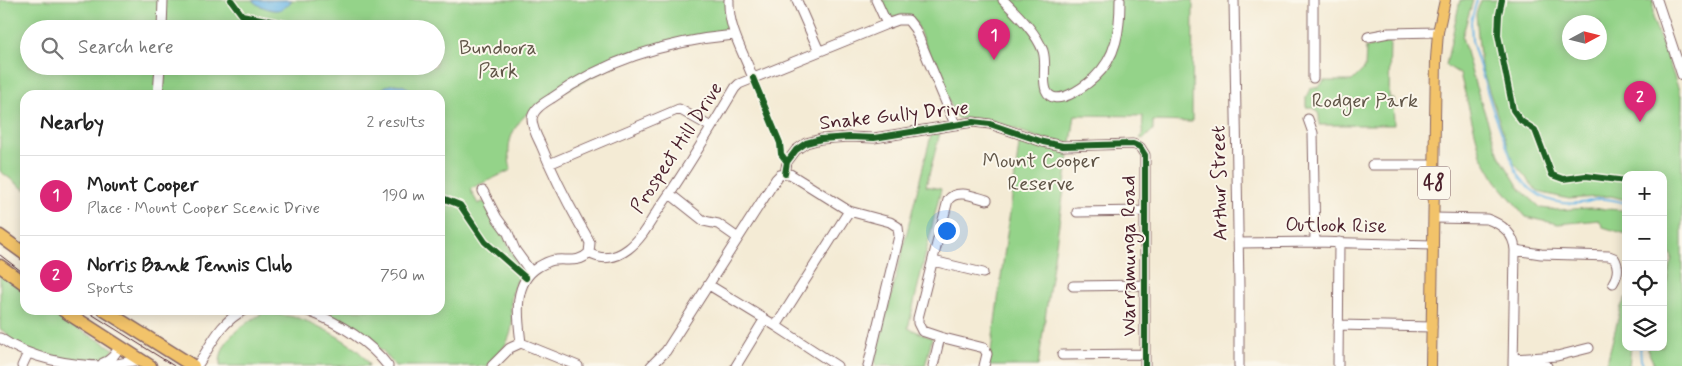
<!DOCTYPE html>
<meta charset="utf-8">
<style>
:root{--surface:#fff;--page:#f2f2f2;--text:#222;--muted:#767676;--line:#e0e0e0;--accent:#db2777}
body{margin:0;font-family:Mynerve,sans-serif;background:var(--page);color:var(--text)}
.controls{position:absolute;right:15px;bottom:15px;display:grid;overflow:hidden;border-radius:10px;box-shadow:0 2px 12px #0003}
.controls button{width:45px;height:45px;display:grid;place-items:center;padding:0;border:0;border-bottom:1px solid var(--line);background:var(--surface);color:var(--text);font:25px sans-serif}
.compass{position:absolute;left:1562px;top:15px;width:45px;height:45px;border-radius:50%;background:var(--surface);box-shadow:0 2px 12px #0003;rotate:83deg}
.you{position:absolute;left:946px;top:230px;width:18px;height:18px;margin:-12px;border:4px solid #fff;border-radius:50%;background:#1a73e8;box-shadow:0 0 0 8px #1a73e833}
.badge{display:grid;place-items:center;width:32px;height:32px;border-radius:50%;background:var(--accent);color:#fff;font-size:16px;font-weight:700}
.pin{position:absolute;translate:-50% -41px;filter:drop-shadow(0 1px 2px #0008)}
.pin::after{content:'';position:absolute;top:26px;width:18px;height:15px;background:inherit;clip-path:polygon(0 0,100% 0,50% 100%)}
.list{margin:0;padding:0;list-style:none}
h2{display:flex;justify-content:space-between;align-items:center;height:65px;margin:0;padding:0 20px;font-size:21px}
h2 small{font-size:16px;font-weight:400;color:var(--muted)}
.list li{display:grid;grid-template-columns:32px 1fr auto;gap:15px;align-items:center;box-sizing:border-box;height:80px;padding:0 20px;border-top:1px solid var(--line)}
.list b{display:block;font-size:19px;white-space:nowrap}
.list p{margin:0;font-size:16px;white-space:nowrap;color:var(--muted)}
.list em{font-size:16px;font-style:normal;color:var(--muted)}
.icon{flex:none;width:28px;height:28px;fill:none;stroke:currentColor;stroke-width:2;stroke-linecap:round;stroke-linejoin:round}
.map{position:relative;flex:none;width:1682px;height:366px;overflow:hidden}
.search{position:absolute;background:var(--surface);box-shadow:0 2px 12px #0003;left:20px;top:20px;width:425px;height:55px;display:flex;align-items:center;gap:12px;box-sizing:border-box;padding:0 18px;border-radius:28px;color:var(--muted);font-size:19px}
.panel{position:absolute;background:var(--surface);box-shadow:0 2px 12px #0003;left:20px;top:90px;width:425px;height:225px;border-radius:15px}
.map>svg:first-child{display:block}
.green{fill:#94d389;stroke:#6f795a;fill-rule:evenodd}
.water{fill:#6db7e5;stroke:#5c6b88}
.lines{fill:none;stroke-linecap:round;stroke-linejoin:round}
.stream{stroke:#6db7e5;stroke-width:2}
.minor-casing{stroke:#866666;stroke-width:11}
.major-casing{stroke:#866666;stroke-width:12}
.highway-casing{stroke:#866666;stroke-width:15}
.minor{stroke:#fff;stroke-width:9}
.major{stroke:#f2c36a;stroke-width:10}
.highway{stroke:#f2c36a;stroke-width:12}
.tram{stroke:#4a1f2b;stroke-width:1}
.cycleway-casing{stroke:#fbf7ec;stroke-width:9}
.cycleway{stroke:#1b5e20;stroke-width:6}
.labels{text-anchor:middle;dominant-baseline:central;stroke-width:4;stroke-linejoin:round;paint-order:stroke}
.shield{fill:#fbf7ec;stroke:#7f6065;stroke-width:1}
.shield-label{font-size:19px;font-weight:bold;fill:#4a1f2b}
.park-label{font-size:20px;fill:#605547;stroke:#fbf7ec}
.street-label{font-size:20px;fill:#4a1f2b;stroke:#fbf7ec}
</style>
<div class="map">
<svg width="1682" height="366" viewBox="0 0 1682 366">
<rect width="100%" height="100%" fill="#fbf7ec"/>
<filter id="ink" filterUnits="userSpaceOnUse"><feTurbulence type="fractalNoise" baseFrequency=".02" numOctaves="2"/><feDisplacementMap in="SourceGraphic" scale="10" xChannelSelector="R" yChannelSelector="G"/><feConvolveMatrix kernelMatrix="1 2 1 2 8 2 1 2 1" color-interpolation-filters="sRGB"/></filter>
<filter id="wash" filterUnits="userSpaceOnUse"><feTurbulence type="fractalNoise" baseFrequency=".0096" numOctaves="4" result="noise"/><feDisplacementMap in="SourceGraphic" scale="20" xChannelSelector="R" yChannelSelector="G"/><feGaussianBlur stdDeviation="1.12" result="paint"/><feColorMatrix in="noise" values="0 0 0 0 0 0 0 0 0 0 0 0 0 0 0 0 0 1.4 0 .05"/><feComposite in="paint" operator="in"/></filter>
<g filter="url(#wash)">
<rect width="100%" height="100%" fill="#f4ebd5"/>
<!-- green -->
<path class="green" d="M0,0h726l3,29 -2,3 -74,14 -116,59c-23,18 -33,35 -26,65l-41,19 8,15 4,-2 4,1 35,66c0,9 -8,16 -9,26 -2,9 -1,18 0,27 0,19 -13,33 -25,44h-92l-11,-14 -27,-22 -39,-20h122v-215h-415v95l-25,-19zM29,29h407v37h-407z
M881,0h312l-1,122 -39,-1v9l-9,9 -4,-1 2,-2 1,-20 -68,-1 -4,28 -32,-5 -48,-18 -19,-2 -13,1 -4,-3 -39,-93 -6,-7 -8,-1 -12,3 -4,-4z
M1460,0h13l-11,37 13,47 24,71 21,34 21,19 16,2 33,-2 32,2 4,2v22l-23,-7 -4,-7 -41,4 -32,-7 -30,-36 -15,-26 -21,-81 -14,-9z
M1481,0h172v20l29,78v268h-27l-8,-17 1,-2h15v-46l9,-43 -9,-26v-57h-37v25l-15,-4 -42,3 -31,-7 -25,-30 -32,-95 -5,-53zM1570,22h30v30h-30z
M1390,39l-1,59h4l1,27h-75c1,-10 0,-18 -13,-18v-10l4,-8 9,-2 5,-6h28l13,-13 1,-21c10,2 14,-8 24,-8z
M940,133l-14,53 15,3 -33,139 24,10 -7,28h-49l-1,-5 56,-226z
M1020,138l50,11 -32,217h-49z
M0,273l25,17v20h28l17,11v3c15,10 29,15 44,25l-5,7 -7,5h-26l-45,-10 -25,-13 2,-4 -8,-5z
M1626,297v50h5l-2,19h-23l15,-59z
M263,313c12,2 27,2 38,6 17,6 64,29 68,47h-149c-1,-27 22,-41 43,-53z"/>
<!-- water -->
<path class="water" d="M252,0h40c-9,12 -16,12 -29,7 -5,-2 -7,-3 -11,-7z
M394,84c9,1 15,2 18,11h-38l12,-9z"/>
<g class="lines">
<!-- stream -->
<path class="stream" d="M1477,0l-6,21 1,20 20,66 23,62c14,25 36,37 65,34 6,0 12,-3 19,-4 8,-1 18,2 27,4
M1663,243l5,19 -5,21
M1640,347l1,13 3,6"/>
</g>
</g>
<g filter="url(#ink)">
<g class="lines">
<!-- minor casing -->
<g class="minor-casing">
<path id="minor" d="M729,0c-1,29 14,51 24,78
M876,0l11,24
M1003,0c14,14 33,32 40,51 4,13 -1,27 3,39 8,20 39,-4 48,-12 23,-21 26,-49 26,-78
M1234,0l5,287v79
M1313,0v78
M1657,0l25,75
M797,1l22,50
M162,29l1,-29
M1368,37l21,-4 49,-1
M158,95l2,-29
M1308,119l5,14 2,109
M549,164l130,-55 32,18
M1372,165h62
M785,174l2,-12 9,-12 10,-7 15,-4 28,-2 25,1 99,-16 17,2 53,18 20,4 70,-2 7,3 5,8v211
M785,174h5l59,37 41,11 8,5 1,9 -31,130
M483,191l14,27 11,15 7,17 16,22
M670,194l34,27 14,3 20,14
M1077,212l67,-1
M1434,218l53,1c15,5 27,15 28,31l-2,116
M1239,243l76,-1 118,3
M1515,250l26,4 68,2 5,2c5,8 4,17 -1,25
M589,253c13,8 27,5 39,-4 12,-9 20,-23 28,-36 29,-40 54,-83 79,-125l4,-4 148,-60 11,-4h10l7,9 40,95
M589,253l1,-10c-3,-7 -7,-13 -11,-20 -14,-25 -27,-51 -38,-78 -4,-8 -9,-17 -9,-26 1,-10 12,-16 20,-21 53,-38 117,-57 182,-63
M933,261l50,12
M709,285l67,41 61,40
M1073,286l72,-1
M306,310c31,12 62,30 82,56
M1338,325l94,2
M776,326l73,-115
M940,337l44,11 3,6 -3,12
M0,338c30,21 71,28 107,28 12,-2 22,-5 34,-6
M521,343c-3,-25 -9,-60 17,-76 6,-3 11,-7 18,-7 12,-1 23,3 33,-7
M1062,355l83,-1
M1513,359l44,-3 32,-8
M103,363c9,-3 12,-9 17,-17
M1519,365l28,1
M22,366l6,-13
M197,366c15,-22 22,-43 47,-56
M492,366l18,-18 11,-5 57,23
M651,366l15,-15 110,-172 4,-4 5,-1
M736,366l28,-46
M933,366l7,-29 -18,-6 -4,-8v-5l30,-118c9,-12 27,-3 39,0
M1338,366l1,-124"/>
</g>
<!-- major casing -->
<g class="major-casing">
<path id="major" d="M1431,366l5,-307 2,-27 7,-32"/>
</g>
<!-- highway casing -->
<g class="highway-casing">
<path id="highway" d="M0,236l25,18
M0,266l25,18
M63,310l87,56
M104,310l89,56"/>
</g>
<!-- minor -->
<use href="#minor" class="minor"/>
<!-- major -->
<use href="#major" class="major"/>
<!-- highway -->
<use href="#highway" class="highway"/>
<!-- tram -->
<path class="tram" d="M0,255l25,19
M85,310l89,56"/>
<!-- cycleway casing -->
<g class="cycleway-casing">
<path id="cycleway" d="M231,0l11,15 48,10 6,4
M1502,0l-3,14 -1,21 15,75 8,11 14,9 17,45 11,4 23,-3 40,5
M753,78l27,65 1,11 6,8
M785,174l2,-12 9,-12 10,-7 15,-4 28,-2 25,1 99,-16 17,2 53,18 20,4 70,-2 7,3 5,8v211
M440,197l20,8 25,37 41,36"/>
</g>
<!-- cycleway -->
<use href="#cycleway" class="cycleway"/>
</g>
</g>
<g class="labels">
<!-- shield labels -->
<rect class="shield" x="1418" y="166.5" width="32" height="33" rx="4"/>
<g class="shield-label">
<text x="1434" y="183">48</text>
</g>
<!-- park labels -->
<g class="park-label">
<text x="498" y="48">Bundoora<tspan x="498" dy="23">Park</tspan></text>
<text x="1365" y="101">Rodger Park</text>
<text x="1041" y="161">Mount Cooper<tspan x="1041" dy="23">Reserve</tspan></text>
</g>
<!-- street labels -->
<g class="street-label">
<text transform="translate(894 116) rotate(-6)">Snake Gully Drive</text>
<text transform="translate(677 148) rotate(-57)">Prospect Hill Drive</text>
<text transform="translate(1220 183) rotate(-91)">Arthur Street</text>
<text transform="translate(1336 226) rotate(1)">Outlook Rise</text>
<text transform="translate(1129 256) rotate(-90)">Warramunga Road</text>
</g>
</g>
</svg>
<div class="controls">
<button>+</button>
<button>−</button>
<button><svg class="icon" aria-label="locate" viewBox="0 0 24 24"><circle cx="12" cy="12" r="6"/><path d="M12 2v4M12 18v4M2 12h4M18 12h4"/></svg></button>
<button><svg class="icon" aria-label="layers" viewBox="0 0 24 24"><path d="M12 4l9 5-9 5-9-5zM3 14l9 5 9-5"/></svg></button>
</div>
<svg class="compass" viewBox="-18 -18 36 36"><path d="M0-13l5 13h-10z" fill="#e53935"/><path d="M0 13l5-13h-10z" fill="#767676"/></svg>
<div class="you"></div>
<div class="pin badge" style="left:994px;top:60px">1</div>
<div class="pin badge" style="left:1640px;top:122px">2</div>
<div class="search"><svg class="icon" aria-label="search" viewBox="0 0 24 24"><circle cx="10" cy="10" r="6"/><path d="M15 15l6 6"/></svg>Search here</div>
<section class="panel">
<h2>Nearby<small>2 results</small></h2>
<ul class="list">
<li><span class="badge">1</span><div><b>Mount Cooper</b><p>Place · Mount Cooper Scenic Drive</p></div><em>190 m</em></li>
<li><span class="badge">2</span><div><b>Norris Bank Tennis Club</b><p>Sports</p></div><em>750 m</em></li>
</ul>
</section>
</div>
